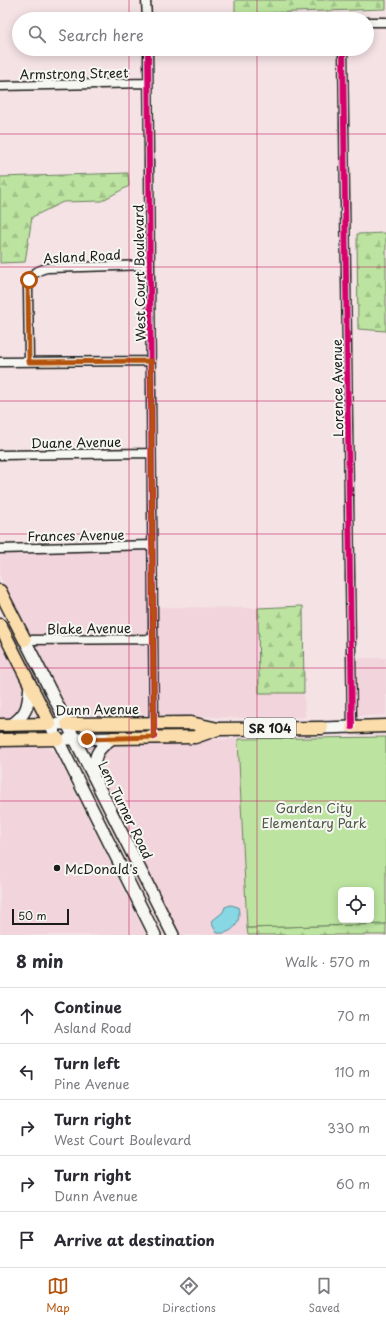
<!DOCTYPE html>
<meta charset="utf-8">
<style>
:root{--surface:#fff;--page:#f7f7f7;--text:#2b2b33;--muted:#7c7c81;--line:#e1e1e2;--accent:#b45309}
body{margin:0;font-family:"Playpen Sans",sans-serif;background:var(--page);color:var(--text)}
.controls{position:absolute;right:12px;bottom:12px;display:grid;overflow:hidden;border-radius:6px;box-shadow:0 2px 10px #0003}
.controls button{width:36px;height:36px;display:grid;place-items:center;padding:0;border:0;border-bottom:1px solid var(--line);background:var(--surface);color:var(--text);font:20px sans-serif}
.scale{position:absolute;left:12px;bottom:10px;width:57px;box-sizing:border-box;padding-left:4px;border:2px solid #1c1c1c;border-top:0;font-size:11px;line-height:14px;white-space:nowrap;color:#1c1c1c;-webkit-text-stroke:3px #f6f6f2;paint-order:stroke}
.stop{position:absolute;width:12px;height:12px;margin:-9px;border:3px solid #b45309;border-radius:50%;background:#fff}
.stop.end{background:#b45309;border-color:#fff;box-shadow:0 1px 4px #0008}
.list{margin:0;padding:0;list-style:none}
h2{display:flex;justify-content:space-between;align-items:center;height:52px;margin:0;padding:0 16px;font-size:17px}
h2 small{font-size:13px;font-weight:400;color:var(--muted)}
.list li{display:grid;grid-template-columns:26px 1fr auto;gap:12px;align-items:center;box-sizing:border-box;height:56px;padding:0 16px;border-top:1px solid var(--line)}
.list b{display:block;font-size:15px;white-space:nowrap}
.list p{margin:0;font-size:13px;white-space:nowrap;color:var(--muted)}
.list em{font-size:13px;font-style:normal;color:var(--muted)}
.icon{flex:none;width:22px;height:22px;fill:none;stroke:currentColor;stroke-width:2;stroke-linecap:round;stroke-linejoin:round}
.map{position:relative;flex:none;width:386px;height:935px;overflow:hidden}
.search{position:absolute;background:var(--surface);box-shadow:0 2px 10px #0003;left:12px;right:12px;top:12px;height:44px;display:flex;align-items:center;gap:10px;box-sizing:border-box;padding:0 14px;border-radius:22px;color:var(--muted);font-size:15px}
.sheet{height:332px;background:var(--surface)}
nav{display:flex;justify-content:space-around;align-items:center;box-sizing:border-box;height:56px;border-top:1px solid var(--line);background:var(--surface);font-size:11px;color:var(--muted)}
nav a{display:grid;justify-items:center;gap:2px}
nav .on{color:var(--accent)}
.map>svg:first-child{display:block}
.built{fill:#f2d4dc}
.forest{fill:url(#forest-firs);stroke:#6c805e}
.park{fill:#bce4a0;stroke:#6c805e;fill-rule:evenodd}
.water{fill:#87d7e4;stroke:#5c8c94}
.lines{fill:none;stroke-linecap:round;stroke-linejoin:round}
.street-casing{stroke:#1c1c1c;stroke-width:11}
.secondary-casing{stroke:#1c1c1c;stroke-width:14}
.primary-casing{stroke:#1c1c1c;stroke-width:15}
.street{stroke:#f6f6f2;stroke-width:8}
.secondary{stroke:#f6f6f2;stroke-width:11}
.primary{stroke:#faddab;stroke-width:12}
.cycleway-casing{stroke:#f6f6f2;stroke-width:8}
.cycleway{stroke:#d6006c;stroke-width:6}
.route{stroke:#b45309;stroke-width:5}
.grid{fill:none;stroke:#c2185b;stroke-width:1;stroke-opacity:0.55}
.poi-dot{fill:#1c1c1c;stroke:#f6f6f2;stroke-width:1.5}
.labels{text-anchor:middle;dominant-baseline:central;stroke-width:4;stroke-linejoin:round;paint-order:stroke}
.shield{fill:#f6f6f2;stroke:#5d5d5c;stroke-width:1}
.shield-label{font-size:12px;font-weight:bold;fill:#1c1c1c}
.street-label{font-size:13px;fill:#1c1c1c;stroke:#f6f6f2}
.park-label{font-size:13px;fill:#4c5844;stroke:#f6f6f2}
.poi-label{font-size:13px;fill:#1c1c1c;stroke:#f6f6f2;text-anchor:start}
</style>
<div class="map">
<svg width="386" height="935" viewBox="0 0 386 935">
<defs>
<pattern id="forest-firs" width="22" height="20" patternUnits="userSpaceOnUse"><rect width="22" height="20" fill="#bce4a0"/><path d="M5 1l3.5 6h-7zM16 11l3.5 6h-7z" fill="#a1c389"/></pattern>
</defs>
<rect width="100%" height="100%" fill="#f4e2e5"/>
<filter id="ink" filterUnits="userSpaceOnUse"><feTurbulence type="fractalNoise" baseFrequency=".025" numOctaves="2"/><feDisplacementMap in="SourceGraphic" scale="8" xChannelSelector="R" yChannelSelector="G"/><feConvolveMatrix kernelMatrix="1 2 1 2 8 2 1 2 1" color-interpolation-filters="sRGB"/></filter>
<g filter="url(#ink)">
<!-- built -->
<path class="built" d="M155,542v65l103,1 1,85h45l1,24 -60,1 -104,-4 -55,1 -8,-2 -12,-7 -66,-130v-31z
M0,643l25,49 -4,21 -13,7h-8z
M354,658h32v57l-31,1z
M238,739l10,196h-68l-81,-163 -1,-6 4,-14 9,-8 5,-1z
M0,745h35l15,4 6,5 90,181h-146z"/>
<!-- forest -->
<path class="forest" d="M235,0h151v9l-151,5z
M128,173l1,13 -28,15 -38,1 -31,15 -7,45 -25,1v-86z
M386,233v98l-28,-2 -1,-95z
M303,606l1,87h-45l-1,-85z
M386,924v11h-138l-1,-7z"/>
<!-- park -->
<path class="park" d="M386,737v187l-139,4 -9,-189zM341,890h30v30h-30z"/>
<!-- water -->
<path class="water" d="M231,905l7,2c4,15 -5,28 -21,26l-4,-7 -1,-5 11,-9 2,-5z"/>
<g class="lines">
<!-- street casing -->
<g class="street-casing">
<path id="street" d="M146,0l1,19
M367,22h19
M148,49l6,688
M343,49l9,678
M0,86l148,-3
M0,362l151,-1
M29,362l-1,-75c2,-12 7,-16 19,-19l103,-3
M0,455l151,-2
M0,549l152,-4
M25,640l128,-1"/>
</g>
<!-- secondary casing -->
<g class="secondary-casing">
<path id="secondary" d="M25,640l148,295
M67,724h-17l105,211
M11,725c18,-12 17,-21 19,-41
M322,728l30,-1
M68,739l45,-1
M93,776c2,-20 2,-26 20,-38"/>
</g>
<!-- primary casing -->
<g class="primary-casing">
<path id="primary" d="M0,591l25,49
M0,625l50,99 -50,1
M67,724l124,-1 27,6 104,-1
M352,727l34,-1
M113,738l82,-1 23,-8
M0,740l58,-1"/>
</g>
<!-- street -->
<use href="#street" class="street"/>
<!-- secondary -->
<use href="#secondary" class="secondary"/>
<!-- primary -->
<use href="#primary" class="primary"/>
<!-- cycleway casing -->
<g class="cycleway-casing">
<path id="cycleway" d="M148,49l6,688
M343,49l9,678"/>
</g>
<!-- cycleway -->
<use href="#cycleway" class="cycleway"/>
</g>
</g>
<g class="lines" filter="url(#ink)">
<!-- route -->
<path class="route" d="M29,280l-1,7 1,75 122,-1 3,376 -67,2"/>
</g>
<!-- grid -->
<path class="grid" d="M129,0v19M257,0v19M129,49v886M257,49v886M0,134h386M0,267h386M0,401h386M0,534h386M0,668h386M0,801h386"/>
<!-- markers -->
<circle class="poi-dot" cx="57" cy="868" r="4"/>
<g class="labels">
<!-- shield labels -->
<rect class="shield" x="244" y="718" width="52" height="20" rx="3"/>
<g class="shield-label">
<text x="270" y="728">SR 104</text>
</g>
<!-- street labels -->
<g class="street-label">
<text transform="translate(74 73) rotate(-1)">Armstrong Street</text>
<text transform="translate(82 256) rotate(-3)">Asland Road</text>
<text transform="translate(139 273) rotate(-91)">West Court Boulevard</text>
<text transform="translate(337 388) rotate(-91)">Lorence Avenue</text>
<text transform="translate(76 442) rotate(-1)">Duane Avenue</text>
<text transform="translate(76 535) rotate(-1)">Frances Avenue</text>
<text transform="translate(89 628) rotate(-1)">Blake Avenue</text>
<text transform="translate(97 709) rotate(-1)">Dunn Avenue</text>
<text transform="translate(126 810) rotate(64)">Lem Turner Road</text>
</g>
<!-- park labels -->
<g class="park-label">
<text x="314" y="807">Garden City<tspan x="314" dy="15">Elementary Park</tspan></text>
</g>
<!-- poi labels -->
<g class="poi-label">
<text x="65" y="868">McDonald's</text>
</g>
</g>
</svg>
<div class="controls">
<button><svg class="icon" aria-label="locate" viewBox="0 0 24 24"><circle cx="12" cy="12" r="6"/><path d="M12 2v4M12 18v4M2 12h4M18 12h4"/></svg></button>
</div>
<div class="scale">50 m</div>
<div class="stop" style="left:29px;top:280px"></div>
<div class="stop end" style="left:87px;top:739px"></div>
<div class="search"><svg class="icon" aria-label="search" viewBox="0 0 24 24"><circle cx="10" cy="10" r="6"/><path d="M15 15l6 6"/></svg>Search here</div>
</div>
<section class="sheet">
<h2>8 min<small>Walk · 570 m</small></h2>
<ul class="list">
<li><svg class="icon" aria-label="ahead" viewBox="0 0 24 24"><path d="M12 20V5M6 11l6-6 6 6"/></svg><div><b>Continue</b><p>Asland Road</p></div><em>70 m</em></li>
<li><svg class="icon" aria-label="left" viewBox="0 0 24 24"><path d="M17 20v-9H6M10 6l-5 5 5 5"/></svg><div><b>Turn left</b><p>Pine Avenue</p></div><em>110 m</em></li>
<li><svg class="icon" aria-label="right" viewBox="0 0 24 24"><path d="M7 20v-9h11M14 6l5 5-5 5"/></svg><div><b>Turn right</b><p>West Court Boulevard</p></div><em>330 m</em></li>
<li><svg class="icon" aria-label="right" viewBox="0 0 24 24"><path d="M7 20v-9h11M14 6l5 5-5 5"/></svg><div><b>Turn right</b><p>Dunn Avenue</p></div><em>60 m</em></li>
<li><svg class="icon" aria-label="arrive" viewBox="0 0 24 24"><path d="M6 21V4h12l-3 4 3 4H6"/></svg><div><b>Arrive at destination</b></div></li>
</ul>
</section>
<nav>
<a class="on"><svg class="icon" aria-label="map" viewBox="0 0 24 24"><path d="M3 6l6-2 6 2 6-2v14l-6 2-6-2-6 2zM9 4v14M15 6v14"/></svg>Map</a>
<a><svg class="icon" aria-label="directions" viewBox="0 0 24 24"><path d="M12 3l9 9-9 9-9-9zM9 14v-3h6M13 9l2 2-2 2"/></svg>Directions</a>
<a><svg class="icon" aria-label="saved" viewBox="0 0 24 24"><path d="M7 4h10v16l-5-4-5 4z"/></svg>Saved</a>
</nav>
